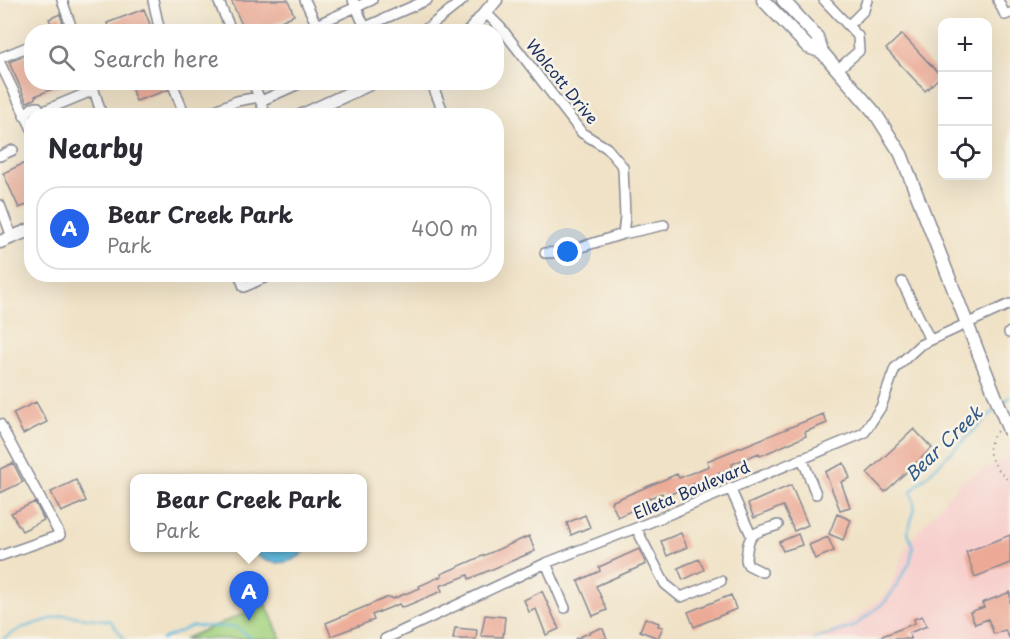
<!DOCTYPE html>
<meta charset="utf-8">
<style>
:root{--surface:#fff;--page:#f2f2f3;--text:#2b2b33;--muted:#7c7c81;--line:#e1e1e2;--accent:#2563eb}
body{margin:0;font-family:"Playpen Sans",sans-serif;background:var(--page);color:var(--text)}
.controls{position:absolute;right:18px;top:18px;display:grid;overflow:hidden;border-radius:12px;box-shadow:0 6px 24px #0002}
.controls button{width:54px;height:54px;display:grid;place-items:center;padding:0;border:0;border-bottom:2px solid var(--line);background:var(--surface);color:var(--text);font:30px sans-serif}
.you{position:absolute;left:568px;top:252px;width:21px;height:21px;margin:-15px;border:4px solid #fff;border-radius:50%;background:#1a73e8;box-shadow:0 0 0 9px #1a73e833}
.badge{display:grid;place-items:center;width:39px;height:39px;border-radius:50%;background:var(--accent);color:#fff;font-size:20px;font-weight:700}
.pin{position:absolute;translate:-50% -50px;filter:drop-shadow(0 2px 3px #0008)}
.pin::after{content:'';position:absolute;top:32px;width:21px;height:18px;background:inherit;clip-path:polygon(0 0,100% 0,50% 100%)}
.popup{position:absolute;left:130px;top:474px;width:237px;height:78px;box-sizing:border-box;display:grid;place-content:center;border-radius:12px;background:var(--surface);filter:drop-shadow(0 2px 4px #0005);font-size:20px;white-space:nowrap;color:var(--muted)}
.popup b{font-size:22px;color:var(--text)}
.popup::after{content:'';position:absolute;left:50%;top:100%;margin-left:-12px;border:12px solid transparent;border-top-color:var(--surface)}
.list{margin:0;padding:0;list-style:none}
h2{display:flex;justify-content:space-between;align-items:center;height:78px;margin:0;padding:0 24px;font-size:26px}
h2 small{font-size:20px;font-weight:400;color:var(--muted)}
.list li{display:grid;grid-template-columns:39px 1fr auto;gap:18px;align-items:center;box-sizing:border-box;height:84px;margin:0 12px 12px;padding:0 12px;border:2px solid var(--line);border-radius:24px}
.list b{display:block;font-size:22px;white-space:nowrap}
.list p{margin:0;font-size:20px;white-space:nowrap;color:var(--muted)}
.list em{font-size:20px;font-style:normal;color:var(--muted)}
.icon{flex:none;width:33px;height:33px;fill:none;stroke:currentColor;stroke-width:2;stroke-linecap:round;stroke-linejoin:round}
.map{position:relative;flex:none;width:1010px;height:639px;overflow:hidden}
.search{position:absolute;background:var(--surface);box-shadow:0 6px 24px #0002;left:24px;top:24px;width:480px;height:66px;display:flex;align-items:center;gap:15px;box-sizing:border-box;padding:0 21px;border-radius:24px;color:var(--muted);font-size:22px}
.panel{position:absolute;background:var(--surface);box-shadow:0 6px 24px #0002;left:24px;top:108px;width:480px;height:174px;border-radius:24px}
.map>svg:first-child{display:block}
.built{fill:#f7d0cd}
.green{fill:#a5d381;stroke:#608170;stroke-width:1.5}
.water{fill:#64bce1;stroke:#4076a0;stroke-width:1.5}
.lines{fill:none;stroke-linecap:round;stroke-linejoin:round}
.stream{stroke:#64bce1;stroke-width:2}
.building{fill:#ecaa96}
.minor-casing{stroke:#868892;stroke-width:12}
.major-casing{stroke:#868892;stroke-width:15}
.path{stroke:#868892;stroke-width:1.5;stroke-dasharray:1.5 4.5;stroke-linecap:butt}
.minor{stroke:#fff;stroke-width:9}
.major{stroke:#fff;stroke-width:12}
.major-bridge-casing{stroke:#868892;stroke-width:15;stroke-linecap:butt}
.major-bridge{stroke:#fff;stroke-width:12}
.labels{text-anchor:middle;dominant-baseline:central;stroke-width:5;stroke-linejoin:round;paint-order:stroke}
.street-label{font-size:16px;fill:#1b2f5e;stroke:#f7f3e8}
.water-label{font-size:18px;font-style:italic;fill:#315985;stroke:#f7f3e8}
</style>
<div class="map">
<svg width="1010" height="639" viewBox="0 0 1010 639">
<rect width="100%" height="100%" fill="#f7f3e8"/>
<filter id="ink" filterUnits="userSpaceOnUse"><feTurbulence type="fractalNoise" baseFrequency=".0167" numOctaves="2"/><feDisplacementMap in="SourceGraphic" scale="12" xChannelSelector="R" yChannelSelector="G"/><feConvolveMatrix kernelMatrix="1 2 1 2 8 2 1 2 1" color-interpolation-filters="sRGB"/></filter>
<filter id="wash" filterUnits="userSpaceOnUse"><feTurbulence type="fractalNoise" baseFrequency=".008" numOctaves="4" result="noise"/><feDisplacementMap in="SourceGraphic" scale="24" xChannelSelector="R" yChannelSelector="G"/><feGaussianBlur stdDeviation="1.35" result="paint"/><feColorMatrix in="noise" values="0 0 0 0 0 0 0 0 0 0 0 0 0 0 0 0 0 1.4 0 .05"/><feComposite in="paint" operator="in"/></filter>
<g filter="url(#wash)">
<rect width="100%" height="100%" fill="#f0e2c6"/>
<!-- built -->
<path class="built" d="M1006,458l4,10v171h-226l44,-5 29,-17 30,-23 21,-51 54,-62z"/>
<!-- green -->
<path class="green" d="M266,604l15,35h-97z"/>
<!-- water -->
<path class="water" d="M251,548h56c-12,19 -45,20 -56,0z"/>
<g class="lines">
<!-- stream -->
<path class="stream" d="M1002,404l8,-7
M3,639l18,-11 43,-13 47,6 13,18
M162,639l31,-13 43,1 16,12
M813,639l40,-12 32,-25 8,-11 17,-29 3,-15 -5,-15 7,-24 -4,-17 85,-82"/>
</g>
<g id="blocks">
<!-- building -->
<path class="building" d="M231,0h57l6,15 -37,17h-12z
M144,9l9,23h-43l-3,-9z
M60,14l3,10 -10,4 -4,-9z
M902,34l39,42 -16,15 -39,-42z
M32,53v29l35,1 -32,13v3l-8,3 -18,-40z
M129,82h36l3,8 -32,11z
M27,162l5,10v31l-13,5 -16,-35z
M36,402l11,20 -24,12 -10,-21z
M823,414l4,9 -22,9 1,4 -46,20 -1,-3 -27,11 1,3 -69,30 -2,-4 -27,11 2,4 -19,9 -7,-15 66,-28 2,4 30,-12 -2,-5z
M914,429l18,19 -47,44 -18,-19z
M13,463l10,19 -23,11v-24z
M844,463l6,15 -9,4 9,25 -10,3 -15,-38z
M76,480l10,21 -25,11 -10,-20z
M791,485l17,40 -14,6 -11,-25 -29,12 -6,-14z
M35,502l9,18 -22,11 -11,-18z
M837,514l14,6 -8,20 -14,-6z
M585,515l5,12 -19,8 -4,-12z
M681,533l6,14 -20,9 -6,-15z
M798,534l4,11 -19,6 -4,-9z
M1010,535v28l-35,14 -9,-25z
M529,536l6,15 -66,28 -1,-4 -28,11 2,5 -36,15 -5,1 -2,-3 -27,11 2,5 -43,16 -5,-13 60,-25 5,-1 1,2 28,-11 -1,-2 23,-10 -1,-2z
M828,537l6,14 -19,8 -6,-14z
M639,549l7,15 -50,22 11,24 -14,6 -15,-35 22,-10 -1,-4z
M699,559l5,11 -21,10 -5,-12z
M542,591l17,38 -13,6 -10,-26 -7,3 -5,-12z
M1010,592v47l-5,-9 -11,4 -6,-15 -13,5 -5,-12 14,-5 -2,-4z
M731,595l5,14 -42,18 -6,-15z
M485,615l20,2 -2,20 -22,-1z
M922,616l5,10 -18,7 2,6h-36l40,-16 -1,-4z
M645,618l14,5 -1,3 5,1 -5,11 -18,-7z
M455,628l22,2 -1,9h-23z
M598,629h5l4,10h-32z"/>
</g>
</g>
<g filter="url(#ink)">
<use href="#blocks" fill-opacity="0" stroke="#868892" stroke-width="1.5"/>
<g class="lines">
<!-- minor casing -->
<g class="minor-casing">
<path id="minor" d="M62,0l10,29
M153,0l7,32
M218,0l14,32
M305,0l11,24
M353,0l14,32
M824,0l34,36 1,15 -22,19
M998,0l7,15 5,-2
M486,13l15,15 81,105 25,15 16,19 2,50 -2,17
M849,25l15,-15 3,-10
M300,32l72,-32
M354,32l73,-32
M419,32l10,-5 34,-27
M0,58l32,-13
M0,63l32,66
M172,82l13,34
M253,82l13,34
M431,82l14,34
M261,101l42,-19
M41,112l53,-22 8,26
M24,116l8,-8 6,-1 5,9
M201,116l36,-15 22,-4
M0,156l13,-6
M0,205l12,32
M545,253l20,-1 58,-18 41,-9
M239,274l5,13 29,-13
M902,282l28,58
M1009,333l1,-1
M0,424l60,111 -60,21
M802,458l14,36
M730,488l21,47
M636,528l29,56 16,13 40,-16
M546,563l19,45
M762,572l-14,-7c-3,-5 -2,-8 -1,-14 1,-20 14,-20 31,-26
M385,639l161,-76 90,-35 228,-95 17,-26 14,-39 25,-23 90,-41"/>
</g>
<!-- major casing -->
<g class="major-casing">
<path id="major" d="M763,0l45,47 14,5
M783,0l34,37 5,15 53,61 26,41 79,203
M469,32l27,-32
M300,116l74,-34
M0,242l32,-13"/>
</g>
<!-- path -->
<path class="path" d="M997,431c-17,23 -2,34 13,52"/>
<!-- minor -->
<use href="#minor" class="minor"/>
<!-- major -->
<use href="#major" class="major"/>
<!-- major-bridge casing -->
<g class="major-bridge-casing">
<path id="major-bridge" d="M980,357l30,76"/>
</g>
<!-- major-bridge -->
<use href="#major-bridge" class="major-bridge"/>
</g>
</g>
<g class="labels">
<!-- street labels -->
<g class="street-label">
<text transform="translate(563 81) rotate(51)">Wolcott Drive</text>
<text transform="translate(691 489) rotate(-23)">Elleta Boulevard</text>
</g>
<!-- water labels -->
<g class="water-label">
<text transform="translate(943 443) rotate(-44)">Bear Creek</text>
</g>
</g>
</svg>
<div class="controls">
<button>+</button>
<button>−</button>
<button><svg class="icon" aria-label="locate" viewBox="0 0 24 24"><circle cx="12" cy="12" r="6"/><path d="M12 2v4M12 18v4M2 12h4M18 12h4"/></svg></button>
</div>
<div class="you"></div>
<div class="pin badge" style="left:249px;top:621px">A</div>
<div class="popup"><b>Bear Creek Park</b>Park</div>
<div class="search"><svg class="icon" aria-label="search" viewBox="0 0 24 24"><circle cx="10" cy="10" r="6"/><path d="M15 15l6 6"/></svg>Search here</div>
<section class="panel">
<h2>Nearby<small></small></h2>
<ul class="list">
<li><span class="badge">A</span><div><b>Bear Creek Park</b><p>Park</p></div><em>400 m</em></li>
</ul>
</section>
</div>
